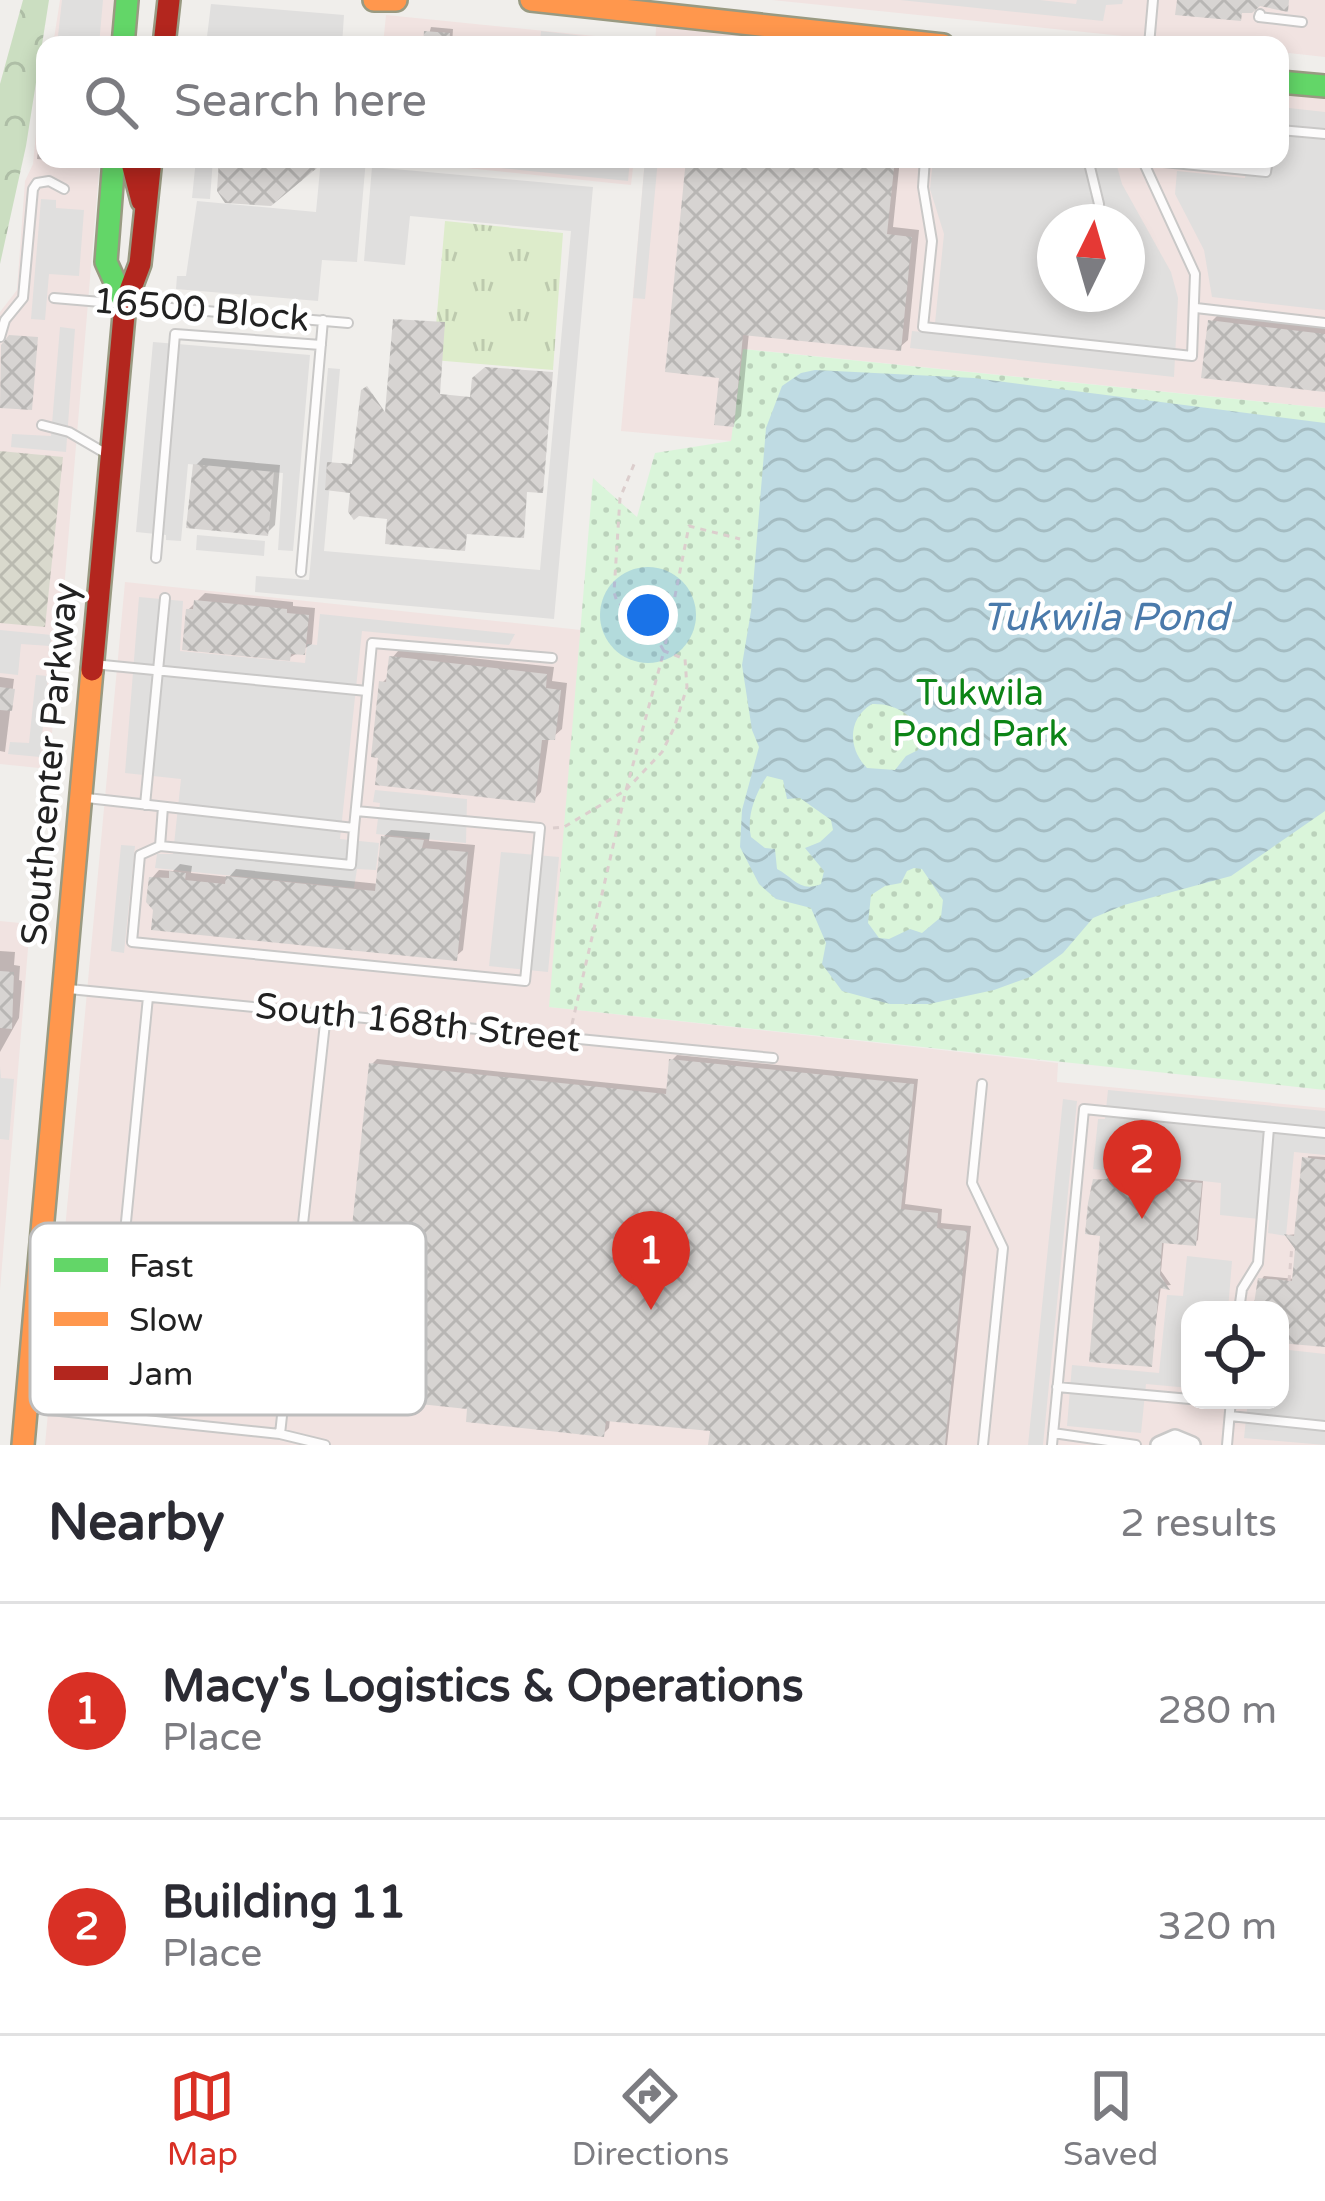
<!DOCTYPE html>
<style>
:root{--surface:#fff;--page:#f2f2f3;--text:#2b2b33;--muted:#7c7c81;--line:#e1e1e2;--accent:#d93025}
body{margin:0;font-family:"Varela Round",sans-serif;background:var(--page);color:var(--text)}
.controls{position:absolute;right:36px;bottom:36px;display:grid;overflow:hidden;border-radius:24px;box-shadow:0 6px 18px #0003}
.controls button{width:108px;height:108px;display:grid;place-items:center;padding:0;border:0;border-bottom:3px solid var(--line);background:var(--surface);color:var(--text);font:60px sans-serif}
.compass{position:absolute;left:1037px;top:204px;width:108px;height:108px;border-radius:50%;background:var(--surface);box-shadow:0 6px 18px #0003;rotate:5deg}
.you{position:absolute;left:648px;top:615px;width:42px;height:42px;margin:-30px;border:9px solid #fff;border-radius:50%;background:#1a73e8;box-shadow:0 0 0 18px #1a73e833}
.badge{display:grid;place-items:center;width:78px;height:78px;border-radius:50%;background:var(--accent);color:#fff;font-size:39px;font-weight:700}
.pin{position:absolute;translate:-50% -99px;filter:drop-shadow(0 3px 6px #0008)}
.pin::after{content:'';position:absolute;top:63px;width:42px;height:36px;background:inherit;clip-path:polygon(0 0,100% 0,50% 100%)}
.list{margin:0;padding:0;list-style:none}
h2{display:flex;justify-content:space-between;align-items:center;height:156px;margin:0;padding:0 48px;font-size:51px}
h2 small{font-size:39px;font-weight:400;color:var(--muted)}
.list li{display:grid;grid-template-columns:78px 1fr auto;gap:36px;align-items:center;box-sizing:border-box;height:216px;padding:0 48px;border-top:3px solid var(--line)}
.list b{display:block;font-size:45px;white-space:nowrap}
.list p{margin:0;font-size:39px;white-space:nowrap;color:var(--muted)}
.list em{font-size:39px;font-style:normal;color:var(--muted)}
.icon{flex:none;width:66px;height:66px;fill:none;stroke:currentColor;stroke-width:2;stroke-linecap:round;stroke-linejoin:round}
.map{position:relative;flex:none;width:1325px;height:1445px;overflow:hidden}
.search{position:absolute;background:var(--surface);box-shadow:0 6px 18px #0003;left:36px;right:36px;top:36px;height:132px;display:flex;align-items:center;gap:30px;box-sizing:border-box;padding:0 42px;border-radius:24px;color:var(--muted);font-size:45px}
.sheet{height:588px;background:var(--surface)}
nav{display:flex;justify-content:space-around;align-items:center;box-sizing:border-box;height:168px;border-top:3px solid var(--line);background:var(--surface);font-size:33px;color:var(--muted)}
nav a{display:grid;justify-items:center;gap:6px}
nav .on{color:var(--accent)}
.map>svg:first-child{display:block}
.commercial{fill:#f1e3e1;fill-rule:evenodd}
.construction{fill:url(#construction-cross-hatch)}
.grass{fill:url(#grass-tufts)}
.forest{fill:url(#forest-crowns)}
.park{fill:url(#park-dots)}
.parking{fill:#e0dfde;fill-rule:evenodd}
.water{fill:url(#water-waves);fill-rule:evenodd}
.shadow{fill:#0003}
.building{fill:url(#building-cross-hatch)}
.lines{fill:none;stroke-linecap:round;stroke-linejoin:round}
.lane-casing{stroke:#c9c8c7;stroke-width:12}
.street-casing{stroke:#c9c8c7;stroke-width:20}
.fast-casing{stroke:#999a82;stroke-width:26}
.slow-casing{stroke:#999a82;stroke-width:26}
.jam-casing{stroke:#999a82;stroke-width:26}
.path{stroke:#dccecd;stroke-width:3;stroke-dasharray:6 6;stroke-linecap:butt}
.lane{stroke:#fdfcfc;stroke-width:8}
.street{stroke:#fdfcfc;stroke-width:15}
.fast{stroke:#63d668;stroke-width:21}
.slow{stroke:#ff974d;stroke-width:21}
.jam{stroke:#b3261e;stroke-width:21}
.labels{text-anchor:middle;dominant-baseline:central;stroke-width:9;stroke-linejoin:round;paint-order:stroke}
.street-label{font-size:36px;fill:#222;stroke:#fff}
.park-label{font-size:36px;fill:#0c8416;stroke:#fff}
.water-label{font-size:39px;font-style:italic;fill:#4a7aab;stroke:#fff}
.key{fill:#fff;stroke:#bdbdbd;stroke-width:3}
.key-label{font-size:33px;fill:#222}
</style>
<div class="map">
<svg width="1325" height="1445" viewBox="0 0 1325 1445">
<defs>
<pattern id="construction-cross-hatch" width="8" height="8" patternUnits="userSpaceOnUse" patternTransform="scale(3)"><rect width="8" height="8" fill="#d9d9cd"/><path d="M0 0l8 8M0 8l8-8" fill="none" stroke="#babab0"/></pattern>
<pattern id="grass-tufts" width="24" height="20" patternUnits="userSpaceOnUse" patternTransform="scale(3)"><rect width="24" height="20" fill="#ddeccb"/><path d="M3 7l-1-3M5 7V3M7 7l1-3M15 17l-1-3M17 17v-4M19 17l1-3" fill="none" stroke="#bdcaae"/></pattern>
<pattern id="forest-crowns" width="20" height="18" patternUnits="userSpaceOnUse" patternTransform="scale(3)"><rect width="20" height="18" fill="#cbdec1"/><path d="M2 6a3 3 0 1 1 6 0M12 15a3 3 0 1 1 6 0" fill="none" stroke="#aebea6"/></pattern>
<pattern id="park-dots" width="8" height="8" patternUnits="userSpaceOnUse" patternTransform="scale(3)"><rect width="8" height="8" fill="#daf5da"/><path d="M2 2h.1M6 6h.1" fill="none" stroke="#bbd2bb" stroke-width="1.8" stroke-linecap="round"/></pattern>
<pattern id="water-waves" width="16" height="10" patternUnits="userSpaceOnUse" patternTransform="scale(3)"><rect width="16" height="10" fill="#bfdbe3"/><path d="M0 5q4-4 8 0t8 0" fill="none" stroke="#a4bcc2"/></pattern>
<pattern id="building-cross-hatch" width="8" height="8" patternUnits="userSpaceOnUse" patternTransform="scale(3)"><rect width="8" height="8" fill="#d7d4d2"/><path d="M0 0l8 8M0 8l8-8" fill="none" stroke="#b8b6b4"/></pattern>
</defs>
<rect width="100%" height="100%" fill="#f0eeeb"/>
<!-- commercial -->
<path class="commercial" d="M60,0h54l-4,45h-57z
M772,0h553v57l-45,-5v-7h-70z
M657,13l311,32h-313z
M386,15l259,26 -1,4h-261z
M1280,77l45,5v326l-581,-59 -12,92 -111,-10 24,-272h635zM1055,222h72v72h-72z
M40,91h5v68h55l-51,610 -49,-5v-452l17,-22 8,-109 8,-17z
M380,159h254l-3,26z
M125,582l456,48 -31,377 508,56 -1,19 268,26v337h-1280zM1190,1310h90v90h-90z
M0,921l30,3 -30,366z"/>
<!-- construction -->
<path class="construction" d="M0,451l63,6 -18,170 -45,-4z"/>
<!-- grass -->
<path class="grass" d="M445,221l118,12 -10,137 -120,-10z"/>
<!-- forest -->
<path class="forest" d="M23,0h26l-23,146 -26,118v-180z"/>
<!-- park -->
<path class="park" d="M743,349l582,59v682l-776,-83 44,-529 44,39 18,-64 76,-12z"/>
<!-- parking -->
<path class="parking" d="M62,0h41l-4,45h-42z
M900,0h140l36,4 1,-4h46l-1,4 -16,1 -3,16z
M211,4l133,11 -2,30h-136z
M541,31l60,7v7h-61z
M1280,107l45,5v198l-113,-13 -8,-47 -29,-56 2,-23 68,7 3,-19h32z
M196,159h17l-3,40 -18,-1z
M321,159h45l-9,103 -35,-2 -4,41 -142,-12 1,-13h9l11,-75 119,11z
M483,159h62l68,7 2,-7h15l-2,22 -146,-15z
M645,159h13l-13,140 -12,-1z
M933,159h182l7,25 49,88 7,26 -4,79 -264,-29 2,-17 22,2 10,-99 -14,-45zM1055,222h72v72h-72z
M372,167l221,20 -39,432 -299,-27 1,-16 53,4 19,-212 12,1 -16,182 216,19 31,-339 -161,-15 -5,49 -41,-4z
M41,199l15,1v8l28,2 -5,66 -30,-2 -4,46 -14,-1z
M60,327l15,2 -9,123 -55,-5 1,-13 39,2z
M153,342l157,13 -17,196 -15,-1 5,-77 -95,-9 -7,77 -15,-1v-5l-30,-3z
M197,535l68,6 -1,15 -68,-6z
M139,597l44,4 -3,50 125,12 2,-19 10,1 3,-31 195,20 -6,11 -147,-14 -22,208 39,4 -3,27 -19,-1 -3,19 -199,-20 2,-14h16l8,-75 -56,-6z
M0,630l52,5 -2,11 -29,-2 -3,31 -18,-2z
M36,675l12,1 -8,81 -32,-3 2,-12 19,1z
M375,790l92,9 -1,44 -90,-9 4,-31 -7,-1z
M121,845l14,1 -11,107 -13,-2z
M501,852l58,5 -11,115 -59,-6z
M0,1066l1,12 13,1 -5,61 -9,-1z
M1108,1090l217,21v44l-31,-3 -8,84 -18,-3 1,-13 -49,-5 1,-32 -128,-14 5,-50h7z
M1063,1099l14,2 -34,344h-15z
M1187,1256l45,5 -4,49h-38v78l-44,-4 -5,49 -74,-7 5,-61 87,8 8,-78 16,1z
M1280,1349l45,5v91l-81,-7 4,-38h32z"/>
<!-- water -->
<path class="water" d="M815,370l159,8 351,45v388l-94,65 -107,29 -31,13 -30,35 -33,24 -36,13 -65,14h-39l-48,-13 -20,-27 4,-21 -15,-35 -35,-9 -17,-15 -19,-37 2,-37 17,-63 -7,-17 -10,-65 9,-54 15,-183 16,-42 19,-13zM872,704c27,-1 53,16 46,46l-12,6 -11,14 -28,-2c-19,-19 -20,-49 5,-64zM767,776l16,4 4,19 13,-1 31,22 2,10 -13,12 -15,6 19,23 -3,13c-21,9 -28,-7 -44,-15l-2,-20 -10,-1 -14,-11c-5,-21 5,-44 16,-61zM914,868l8,1 21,31 -2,17 -19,16 -12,-4 -21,10 -10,-1 -11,-15 3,-28 14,-9 16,-3 6,-12z"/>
<!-- shadow -->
<path class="shadow" d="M431,27l22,2 -1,16h-26z
M45,91v68h41l-4,4 -45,-4z
M689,159h211l-7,68 26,3 -11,110 -8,7 -151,-15 -8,84 -8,8 -11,-49z
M1219,314l106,12v63l-114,-67z
M203,458l77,7 -5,60 -8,8 -71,-68z
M205,593l88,9v4l22,2 -3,36 -23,14 -101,-48z
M399,650l155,17 -2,14 15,2 -5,46 -8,7h-5l-8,56 -7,8 -152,-117 8,-8 2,-17z
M0,677l14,2 -9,73 -5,-1z
M391,830l39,3 -1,8 46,4 -12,105 -8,7 -303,-79 7,-8 14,1 7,-7 12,2 -1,7 38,4 7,-8 143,15 4,-47z
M0,951l15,1 -1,13 6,1 -1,14 3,1 -3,37 -19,34z
M677,1055l241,24 -13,125 37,5 -1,14 30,3 -24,219h-45l-292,-27 -1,10 -6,6 -133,-28 -99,-341 6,-6 292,30 3,-29z
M1308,1156l17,1v187l-45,-4v-30l-19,-30 3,-4 31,3 3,-31 -10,-13 9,-1z
M1118,1173l85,8 -5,59 -3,3 -31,-3 -3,31 10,14 -10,1 -11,77 -47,-130 -7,-53 14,-1z"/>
<!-- building -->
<path class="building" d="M1177,0h112l-1,12 -28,-6 -8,7h-10l-1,8 -66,-6z
M424,31l26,2 -1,12h-26z
M219,159h99l-1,9 -46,38 -46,-3 -8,-12z
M686,159h209l-8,75 25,3 -11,114 -158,-16 -9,92 -20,-2 5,-47 -54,-6z
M393,319l52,3 -5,72 30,3 2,-19 13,-11 68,5 -10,121 -16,-1 -3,46 -57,-4 -2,17 -80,-7 2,-25 -28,-3 -5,4 -6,-8 2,-19 -25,-3 2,-28 25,2 9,-74 6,-4 18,26z
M1208,320l117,14v58l-124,-14z
M9,335l29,2 -6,73 -32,-2 1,-63z
M193,464l81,8 -6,64 -82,-8z
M194,600l93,9v4l22,2 -4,40 -14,-1 -1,7 -108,-11 4,-41h7z
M389,656l158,18 -1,14 15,2 -6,50h-13l-7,63 -160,-18 3,-27 -7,-1 8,-76 7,1z
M0,687l15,2 -3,22 -12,-1z
M381,836l43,4 -2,8 46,4 -11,109 -306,-31 2,-20 -7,-8 3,-25 20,1v-7l17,2 -1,7 40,4 1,-8 149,15z
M0,971l14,1 -2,57 -12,-1z
M669,1059l245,25 -13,125 37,4 -1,15 30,3 -22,214h-237l2,-14 -104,-10 -2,16 -138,-15 1,-13 -123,-13 1,-5 -10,-1 34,-327 297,31z
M1302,1157l23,3v187l-45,-4v-33h-27l5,-32 34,3 3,-32 -11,-15 10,2z
M1112,1175l90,8 -6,63 -34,-3 -2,32 10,15 -11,-2 -7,79 -63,-5 11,-126 -15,-2 3,-31 5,-24 12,1z"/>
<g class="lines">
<!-- lane casing -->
<g class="lane-casing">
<path id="lane" d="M1260,14l-1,3 43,5
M1149,45l4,-45
M1280,130l45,4
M925,159l-2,28 9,54 -9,86 269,29 3,-82 -53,-115
M1088,159l11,45
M1143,160l123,12 2,-13
M54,298l294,25
M1196,308l129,15
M0,337l5,-17 18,-22 10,-109 4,-6 12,-2 15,8
M42,425l27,7 36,21
M156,558l19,-224 146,11
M301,572l22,-252
M93,664l274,27
M87,798l267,30 18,-185 180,15
M145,805l20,-207
M163,807l-3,39 191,19 3,-37
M160,846l-20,9 -8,87 393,39 15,-153 -184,-17
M69,989l704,69
M982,1084l-10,99 31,65 -20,197
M123,1259l174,18
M1239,1310l3,-21 16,-26 11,-135
M1057,1387l133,12
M1198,1400l33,3
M31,1408l249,26
M107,1416l41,-419
M1230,1416l95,10
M1053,1433l83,12
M325,1445l-45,-11 46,-420
M1052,1445l32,-336 241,24
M1227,1445l4,-45"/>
</g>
<!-- street casing -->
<g class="street-casing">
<path id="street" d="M1159,1445l16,-7 17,7"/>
</g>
<!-- fast casing -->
<g class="fast-casing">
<path id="fast" d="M123,45l4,-45
M1280,82l45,4
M114,159l-8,103 19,42"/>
</g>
<!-- slow casing -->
<g class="slow-casing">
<path id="slow" d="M374,0h22
M531,0l412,45
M23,1445l69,-775"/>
</g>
<!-- jam casing -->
<g class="jam-casing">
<path id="jam" d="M164,45l5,-45
M131,159l11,42
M92,670l33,-366 15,-40 11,-105"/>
</g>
<!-- path -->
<path class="path" d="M553,828l11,-1 62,-37 38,-139 -17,-29 -30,-20 -3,-10 6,-94 15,-36
M572,1024l54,-234 36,-38 12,-24 13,-41 -2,-28 -21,-8 25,-125 51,13
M1289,1281l3,-36"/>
<!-- lane -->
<use href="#lane" class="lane"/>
<!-- street -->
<use href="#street" class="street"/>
<!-- fast -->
<use href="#fast" class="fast"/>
<!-- slow -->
<use href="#slow" class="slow"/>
<!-- jam -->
<use href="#jam" class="jam"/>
</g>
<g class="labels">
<!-- street labels -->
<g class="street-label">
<text transform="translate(201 310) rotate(5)">16500 Block</text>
<text transform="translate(50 764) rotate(-85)">Southcenter Parkway</text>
<text transform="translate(418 1023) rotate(6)">South 168th Street</text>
</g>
<!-- park labels -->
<g class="park-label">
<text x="980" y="693">Tukwila<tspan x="980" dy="41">Pond Park</tspan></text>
</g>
<!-- water labels -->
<g class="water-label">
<text x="1105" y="617">Tukwila Pond</text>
</g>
</g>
<!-- legend -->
<rect x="30" y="1223" width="396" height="192" rx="18" class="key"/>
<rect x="54" y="1258" width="54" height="14" fill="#63d668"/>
<rect x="54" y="1312" width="54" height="14" fill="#ff974d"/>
<rect x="54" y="1366" width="54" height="14" fill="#b3261e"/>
<g class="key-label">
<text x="129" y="1277">Fast</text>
<text x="129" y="1331">Slow</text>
<text x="129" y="1385">Jam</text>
</g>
</svg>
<div class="controls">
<button><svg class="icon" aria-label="locate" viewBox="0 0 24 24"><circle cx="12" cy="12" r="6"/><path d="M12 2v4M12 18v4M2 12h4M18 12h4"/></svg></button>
</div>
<svg class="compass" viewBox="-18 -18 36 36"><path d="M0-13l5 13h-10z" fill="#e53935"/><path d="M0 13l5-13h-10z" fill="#7c7c81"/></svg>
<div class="you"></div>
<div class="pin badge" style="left:651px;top:1310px">1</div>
<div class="pin badge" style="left:1142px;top:1219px">2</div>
<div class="search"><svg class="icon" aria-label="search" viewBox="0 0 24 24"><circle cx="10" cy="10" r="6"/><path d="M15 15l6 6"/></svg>Search here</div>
</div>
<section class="sheet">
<h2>Nearby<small>2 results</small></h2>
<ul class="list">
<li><span class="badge">1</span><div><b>Macy's Logistics &amp; Operations</b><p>Place</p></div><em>280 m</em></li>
<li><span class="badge">2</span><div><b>Building 11</b><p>Place</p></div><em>320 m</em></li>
</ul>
</section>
<nav>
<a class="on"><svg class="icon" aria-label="map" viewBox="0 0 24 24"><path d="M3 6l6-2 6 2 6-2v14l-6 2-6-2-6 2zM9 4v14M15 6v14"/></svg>Map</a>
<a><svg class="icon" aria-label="directions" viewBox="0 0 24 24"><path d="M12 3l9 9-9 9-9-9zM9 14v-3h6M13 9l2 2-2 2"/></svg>Directions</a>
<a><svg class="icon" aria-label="saved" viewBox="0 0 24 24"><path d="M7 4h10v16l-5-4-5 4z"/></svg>Saved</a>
</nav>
